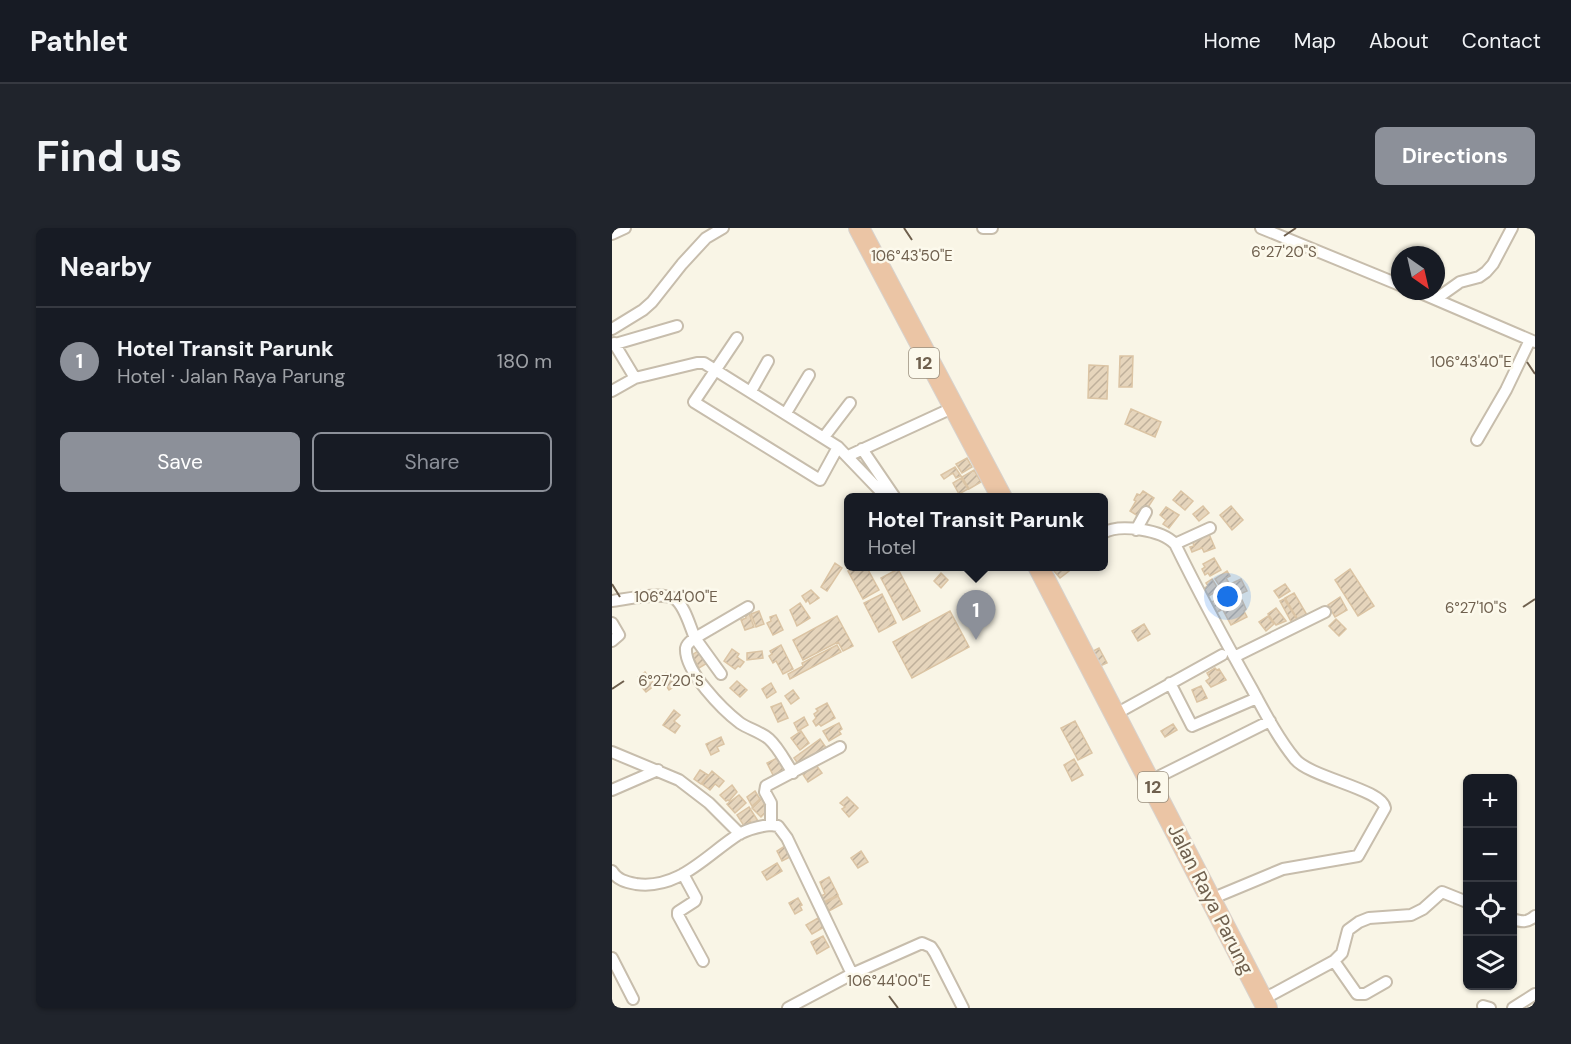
<!DOCTYPE html>
<meta charset="utf-8">
<style>
:root{--surface:#171b24;--page:#20242c;--text:#f1f3f6;--muted:#9ea1a6;--line:#363941;--accent:#8c9099}
body{margin:0;font-family:"DM Sans",sans-serif;background:var(--page);color:var(--text)}
.controls{position:absolute;right:18px;bottom:18px;display:grid;overflow:hidden;border-radius:9px;box-shadow:0 2px 4px #0004}
.controls button{width:54px;height:54px;display:grid;place-items:center;padding:0;border:0;border-bottom:2px solid var(--line);background:var(--surface);color:var(--text);font:30px sans-serif}
.compass{position:absolute;left:779px;top:18px;width:54px;height:54px;border-radius:50%;background:var(--surface);box-shadow:0 2px 4px #0004;rotate:146deg}
.you{position:absolute;left:616px;top:369px;width:21px;height:21px;margin:-15px;border:4px solid #fff;border-radius:50%;background:#1a73e8;box-shadow:0 0 0 9px #1a73e833}
.badge{display:grid;place-items:center;width:39px;height:39px;border-radius:50%;background:var(--accent);color:#fff;font-size:20px;font-weight:700}
.pin{position:absolute;translate:-50% -50px;filter:drop-shadow(0 2px 3px #0008)}
.pin::after{content:'';position:absolute;top:32px;width:21px;height:18px;background:inherit;clip-path:polygon(0 0,100% 0,50% 100%)}
.popup{position:absolute;left:232px;top:265px;width:264px;height:78px;box-sizing:border-box;display:grid;place-content:center;border-radius:9px;background:var(--surface);filter:drop-shadow(0 2px 4px #0005);font-size:20px;white-space:nowrap;color:var(--muted)}
.popup b{font-size:22px;color:var(--text)}
.popup::after{content:'';position:absolute;left:50%;top:100%;margin-left:-12px;border:12px solid transparent;border-top-color:var(--surface)}
.list{margin:0;padding:0;list-style:none}
h2{display:flex;justify-content:space-between;align-items:center;height:78px;margin:0;padding:0 24px;font-size:26px}
h2 small{font-size:20px;font-weight:400;color:var(--muted)}
.list li{display:grid;grid-template-columns:39px 1fr auto;gap:18px;align-items:center;box-sizing:border-box;height:108px;padding:0 24px;border-top:2px solid var(--line)}
.list b{display:block;font-size:22px;white-space:nowrap}
.list p{margin:0;font-size:20px;white-space:nowrap;color:var(--muted)}
.list em{font-size:20px;font-style:normal;color:var(--muted)}
.actions{display:flex;gap:12px;padding:18px 24px}
.actions a{flex:1;padding:14px 0;border:2px solid var(--accent);border-radius:9px;text-align:center;font-size:21px;color:var(--accent)}
.actions .main{background:var(--accent);color:#fff}
.icon{flex:none;width:33px;height:33px;fill:none;stroke:currentColor;stroke-width:2;stroke-linecap:round;stroke-linejoin:round}
.map{position:relative;flex:none;width:923px;height:780px;overflow:hidden;border-radius:9px}
header{display:flex;align-items:center;gap:36px;box-sizing:border-box;height:84px;padding:0 30px;background:var(--surface);border-bottom:2px solid var(--line)}
header strong{font-size:28px}
nav{display:flex;gap:33px;margin-inline-start:auto;font-size:21px}
.intro{display:flex;align-items:center;justify-content:space-between;box-sizing:border-box;height:144px;padding:0 36px}
h1{margin:0;font-size:42px}
.button{padding:15px 27px;border-radius:9px;background:var(--accent);color:#fff;font-size:21px;font-weight:700}
main{display:flex;gap:36px;padding:0 36px}
aside{flex:1;background:var(--surface);border-radius:9px;box-shadow:0 2px 4px #0004}
.map>svg:first-child{display:block}
.building{fill:url(#building-hatch);stroke:#dbc4a4;stroke-width:1.5}
.lines{fill:none;stroke-linecap:round;stroke-linejoin:round}
.street-casing{stroke:#c7bdac;stroke-width:14}
.highway-casing{stroke:#d7d2cd;stroke-width:22}
.street{stroke:#fff;stroke-width:10}
.highway{stroke:#ebc5a5;stroke-width:20}
.ticks{fill:none;stroke:#6f604e;stroke-width:2}
.labels{text-anchor:middle;dominant-baseline:central;stroke-width:5;stroke-linejoin:round;paint-order:stroke}
.shield{fill:#fcf9ec;stroke:#998e7d;stroke-width:1.5}
.shield-label{font-size:18px;font-weight:bold;fill:#6f604e}
.street-label{font-size:20px;fill:#6f604e;stroke:#fcf9ec}
.ticks-label{font-size:15px;text-anchor:middle;fill:#6f604e;stroke:#fcf9ec;stroke-width:5;stroke-linejoin:round;paint-order:stroke}
</style>
<header>
<strong>Pathlet</strong>
<nav><a>Home</a><a>Map</a><a>About</a><a>Contact</a></nav>
</header>
<div class="intro"><h1>Find us</h1><a class="button">Directions</a></div>
<main>
<aside>
<h2>Nearby<small></small></h2>
<ul class="list">
<li><span class="badge">1</span><div><b>Hotel Transit Parunk</b><p>Hotel · Jalan Raya Parung</p></div><em>180 m</em></li>
</ul>
<div class="actions"><a class="main">Save</a><a>Share</a></div>
</aside>
<div class="map">
<svg width="923" height="780" viewBox="0 0 923 780">
<defs>
<pattern id="building-hatch" width="6" height="6" patternUnits="userSpaceOnUse" patternTransform="scale(1.5)"><rect width="6" height="6" fill="#e6d5bc"/><path d="M-1 1l2-2M0 6l6-6M5 7l2-2" fill="none" stroke="#bfb09b"/></pattern>
</defs>
<rect width="100%" height="100%" fill="#f9f5e6"/>
<!-- building -->
<path class="building" d="M508,128h13l-1,31h-13z
M477,137l19,1 -1,33 -19,-1z
M519,181l30,13 -6,15 -30,-13z
M355,230l5,9 -10,6 -6,-9z
M343,239l6,9 -5,2 -3,-5 -9,6 -3,-4z
M362,242l7,12 -12,7 -7,-12z
M349,250l7,11 -9,5 -6,-11z
M531,263l11,7 -13,20 -11,-7 6,-10 -2,-1 3,-6 3,1z
M569,263l12,10 -8,9 -12,-10z
M591,278l6,7 -10,8 -6,-7z
M619,278l12,14 -11,10 -12,-15z
M554,279l13,8 -10,13 -6,-4 3,-4 -6,-5z
M597,306l6,14 -11,4 -2,-4 -10,4 -2,-5 4,-1 -2,-6z
M602,330l7,12 -11,6 -2,-3 -3,2 -3,-6 3,-2 -2,-3z
M223,335l7,5 -15,23 -6,-4z
M245,338h9l13,24 -16,9 -15,-28z
M448,338h6l3,5 -9,7 -6,-7z
M286,341l22,42 -17,9 -22,-42z
M738,341l24,37 -16,10 -23,-36z
M615,343l3,5 -4,2 3,5 -8,5 -6,-9z
M329,345l7,7 -7,8 -7,-7z
M600,351l7,11 -12,7 -4,-8 5,-3 -2,-3z
M629,351l6,12 -11,5 -6,-12z
M673,356l5,7 -11,7 -5,-7z
M199,362l8,8 -9,6 -2,-4 -2,2 -4,-6z
M618,364l5,10 -19,11 -6,-10z
M682,365l13,22 -9,5 -13,-22z
M270,366l14,29 -17,9 -15,-29z
M728,369l7,13 -12,7 -7,-12z
M672,371l16,25 -6,3 -14,-26z
M630,372l4,9 -2,2 3,6 -16,8 -8,-15z
M188,375l10,15 -13,8 -7,-16z
M664,380l10,13 -10,4 -8,-11z
M147,383l5,13 -8,3 -5,-13z
M338,383l19,36 -57,31 -19,-36z
M137,385l5,14 -9,3 -4,-10 5,-2 -1,-3z
M164,387l7,15 -10,5 -6,-12 4,-2 -1,-4z
M225,388l16,30 -10,5 -5,-9 -35,18 -10,-20z
M656,388l6,8 -8,7 -7,-9z
M724,391l10,10 -7,7 -10,-10z
M532,396l6,10 -12,7 -6,-10z
M169,417l12,24 -10,5 -7,-13 -3,2 -4,-7 3,-2 -2,-3z
M225,417l4,7 -51,27 -2,-5 15,-8 -1,-3z
M487,420l8,15 -7,3 -7,-15z
M89,421l8,13 -10,6 -7,-13z
M120,421l7,5 -2,3 7,5 -4,5 -2,-1 -3,3 -11,-8z
M150,423l1,7 -16,2v-7z
M603,440l2,2 2,-1 7,11 -15,7 -5,-6 4,-3 -3,-5z
M33,444l10,13 -9,7 -8,-9 3,-2 -3,-4z
M54,445l2,5 4,-3 6,9 -9,6 -9,-13z
M125,453l10,9 -7,7 -10,-9z
M159,455l5,9 -9,6 -5,-9z
M589,458l6,12 -10,4 -5,-12z
M181,462l6,8 -8,6 -6,-8z
M169,475l7,15 -10,4 -7,-15z
M215,475l8,15 -14,8 -2,-2 -3,2 -3,-5 3,-3 -2,-4 4,-3 -2,-2z
M62,482l6,5 -6,6 6,5 -5,7 -12,-8z
M192,489l4,8 -10,6 -4,-8z
M463,493l17,32 -14,7 -17,-32z
M227,495l3,6 -3,2 2,3 -12,7 -6,-10z
M561,496l4,6 -12,7 -4,-6z
M189,503l8,12 -9,7 -9,-12z
M109,509l3,7 -7,3 2,4 -8,4 -5,-11z
M208,511l7,10 -26,19 -7,-10z
M169,528l6,14 -13,7 -7,-14z
M462,531l9,16 -11,6 -8,-16z
M204,537l6,8 -14,9 -6,-9z
M88,542l8,5 -7,9 -7,-5z
M100,543l12,10 -5,6 -4,-3 -5,6 -8,-6z
M120,557l5,7 -8,9 -1,-1 -2,1 -6,-6z
M143,563l5,8 -8,7 -5,-9z
M127,567l7,8 -11,10 -8,-9z
M151,569l5,4 -4,4 4,5 -7,7 -9,-9z
M235,569l11,11 -9,9 -7,-8 3,-2 -5,-4z
M137,579l9,14 -6,3 -2,-3 -6,5 -7,-11z
M176,616l6,11 -12,6 -5,-10z
M249,623l7,11 -10,6 -7,-10z
M165,635l5,8 -15,9 -5,-8z
M217,649l9,18 -14,7 -3,-6 4,-2 -5,-12z
M226,668l4,8 -13,7 -4,-8z
M186,670l4,7 -2,1 2,4 -7,4 -6,-11z
M206,690l6,9 -12,7 -6,-9z
M211,708l6,11 -12,7 -6,-12z"/>
<g class="lines">
<!-- street casing -->
<g class="street-casing">
<path id="street" d="M371,0h9
M649,0l139,57
M0,6l13,-6
M804,63l119,51
M824,71l24,-17 19,-5 7,-5 7,-8 19,-36
M0,101l31,-19 9,-8 30,-38 24,-26 17,-10
M125,110l-43,64 126,78 18,-33
M2,115l21,35
M0,117l65,-19
M0,163l23,-13 62,-15h7l134,84 49,51
M139,163l17,-30
M174,185l23,-38
M212,209l26,-34
M865,212l29,-50 24,-50
M250,221l32,47 -1,2
M236,228l100,-46
M524,302l10,-18
M491,305c17,-10 59,-3 72,11 24,49 50,97 77,145 13,24 26,49 43,70 16,19 87,30 90,49l-27,48 -75,13 -72,30
M563,316l35,-16
M0,373c15,-2 50,-10 63,-2 10,7 15,28 20,39 -4,3 -8,5 -9,10 -2,23 37,62 54,75 9,6 21,9 29,16 10,9 17,24 24,34
M0,395l7,12 -7,6
M622,429l91,-45
M109,446l-26,-36 53,-31
M558,455l22,43 65,-28
M500,488l110,-61
M0,524l67,28 30,23 31,31
M538,553l120,-60
M0,562l46,-20
M159,597l7,1 9,12 65,136 70,-31 9,4 4,6 28,55
M0,643c5,9 14,11 24,13 43,6 70,-29 103,-50 10,-5 21,-8 32,-9v-22l-6,-11 1,-6 74,-39
M71,646l13,24 -1,3 -17,11v3l25,46
M900,691c10,3 15,4 23,-3
M0,730l21,41
M722,733l23,33h8l21,-12
M648,773l74,-40 8,-8 6,-23 11,-8 10,-4 42,-3 12,-6 19,-17 25,10
M871,778l7,2
M176,780l64,-34
M901,780l22,-14"/>
</g>
<!-- highway casing -->
<g class="highway-casing">
<path id="highway" d="M247,0l143,270
M426,338l229,442"/>
</g>
<!-- street -->
<use href="#street" class="street"/>
<!-- highway -->
<use href="#highway" class="highway"/>
</g>
<!-- ticks -->
<path class="ticks" d="M292,0l8,12M672,8l12,-8M915,134l8,12M0,356l8,13M911,379l12,-8M0,461l12,-8M277,768l9,12"/>
<g class="labels">
<!-- shield labels -->
<g class="shield">
<rect x="297" y="120" width="30" height="30" rx="4.5"/>
<rect x="526" y="544" width="30" height="30" rx="4.5"/>
</g>
<g class="shield-label">
<text x="312" y="135">12</text>
<text x="541" y="559">12</text>
</g>
<!-- street labels -->
<g class="street-label">
<text transform="translate(599 671) rotate(63)">Jalan Raya Parung</text>
</g>
</g>
<g class="ticks-label">
<text x="672" y="29">6°27'20"S</text>
<text x="300" y="33">106°43'50"E</text>
<text x="859" y="139">106°43'40"E</text>
<text x="64" y="374">106°44'00"E</text>
<text x="864" y="385">6°27'10"S</text>
<text x="59" y="458">6°27'20"S</text>
<text x="277" y="758">106°44'00"E</text>
</g>
</svg>
<div class="controls">
<button>+</button>
<button>−</button>
<button><svg class="icon" aria-label="locate" viewBox="0 0 24 24"><circle cx="12" cy="12" r="6"/><path d="M12 2v4M12 18v4M2 12h4M18 12h4"/></svg></button>
<button><svg class="icon" aria-label="layers" viewBox="0 0 24 24"><path d="M12 4l9 5-9 5-9-5zM3 14l9 5 9-5"/></svg></button>
</div>
<svg class="compass" viewBox="-18 -18 36 36"><path d="M0-13l5 13h-10z" fill="#e53935"/><path d="M0 13l5-13h-10z" fill="#9ea1a6"/></svg>
<div class="you"></div>
<div class="pin badge" style="left:364px;top:412px">1</div>
<div class="popup"><b>Hotel Transit Parunk</b>Hotel</div>
</div>
</main>
